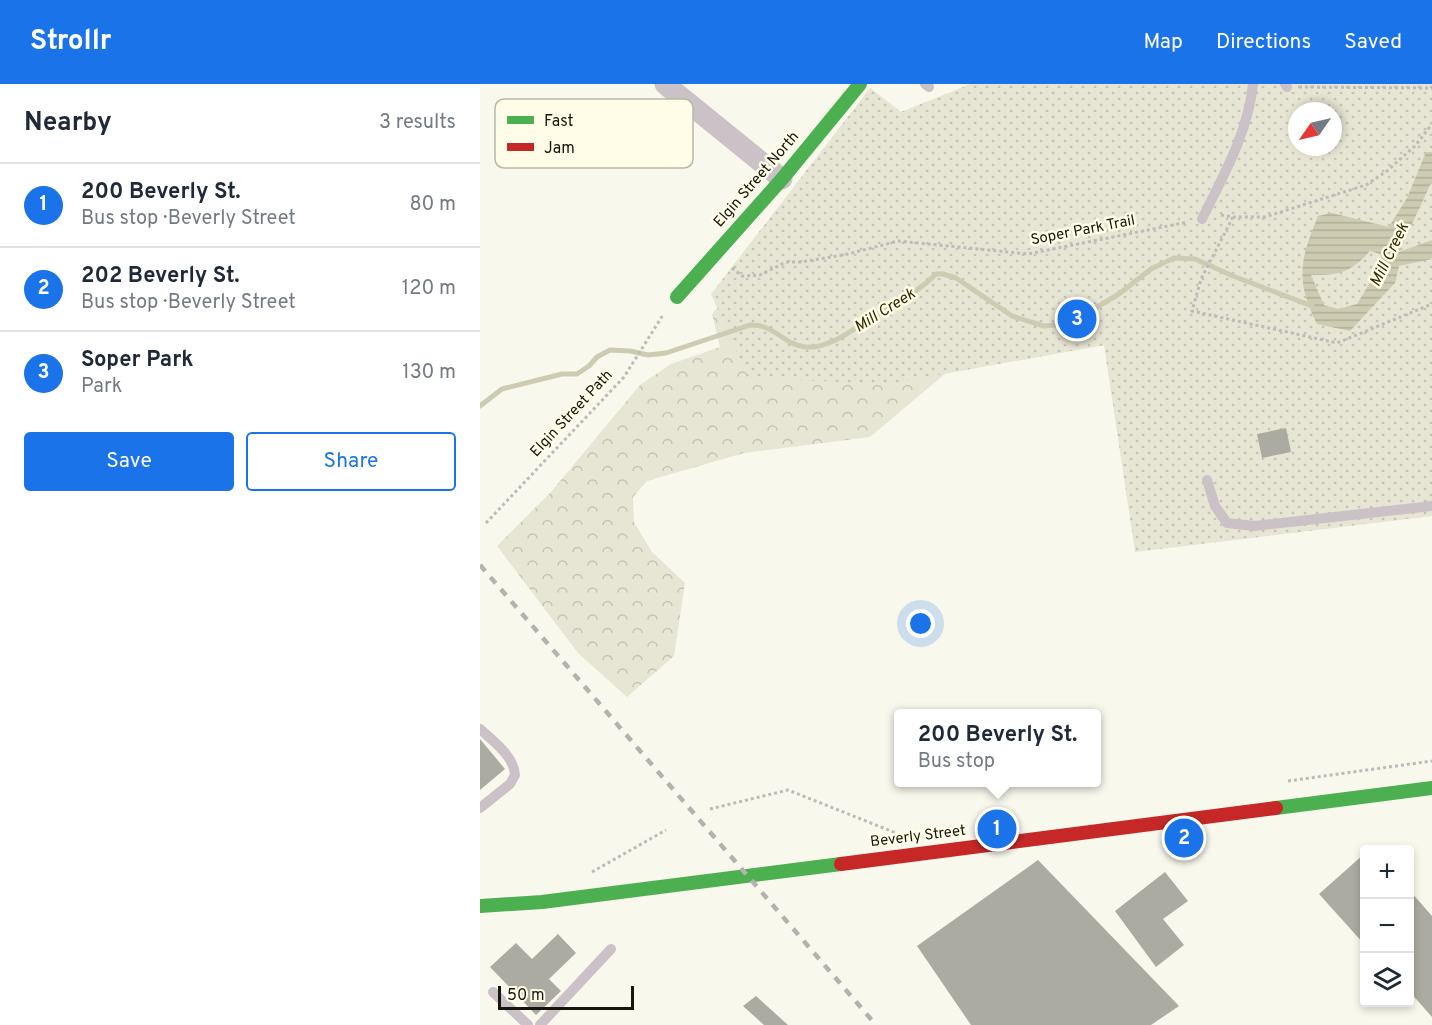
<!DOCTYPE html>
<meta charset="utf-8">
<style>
:root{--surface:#fff;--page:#f2f2f3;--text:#1f2937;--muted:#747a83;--line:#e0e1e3;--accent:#1a73e8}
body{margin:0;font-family:Overpass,sans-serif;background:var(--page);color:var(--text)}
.controls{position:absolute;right:18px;bottom:18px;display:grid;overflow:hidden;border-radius:6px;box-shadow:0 3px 9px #0003}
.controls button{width:54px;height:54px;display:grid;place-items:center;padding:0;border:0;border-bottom:2px solid var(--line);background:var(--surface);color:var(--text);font:30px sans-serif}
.compass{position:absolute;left:808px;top:18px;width:54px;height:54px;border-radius:50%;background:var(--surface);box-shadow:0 3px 9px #0003;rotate:236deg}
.scale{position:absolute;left:18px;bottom:15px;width:136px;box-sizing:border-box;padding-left:6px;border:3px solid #17160d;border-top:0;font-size:16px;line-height:21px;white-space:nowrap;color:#17160d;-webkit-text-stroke:4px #fffce7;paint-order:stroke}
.you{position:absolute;left:441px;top:540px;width:21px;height:21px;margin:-15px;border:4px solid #fff;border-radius:50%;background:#1a73e8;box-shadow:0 0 0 9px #1a73e833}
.badge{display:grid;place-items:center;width:39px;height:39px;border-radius:50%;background:var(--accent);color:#fff;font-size:20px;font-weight:700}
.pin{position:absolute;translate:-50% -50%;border:3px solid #fff;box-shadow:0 2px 6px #0006}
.popup{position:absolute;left:414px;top:625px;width:207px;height:78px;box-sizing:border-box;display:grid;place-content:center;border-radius:6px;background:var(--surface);filter:drop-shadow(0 2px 4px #0005);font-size:20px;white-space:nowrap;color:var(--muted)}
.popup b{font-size:22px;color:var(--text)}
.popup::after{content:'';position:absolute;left:50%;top:100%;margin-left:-12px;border:12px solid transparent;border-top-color:var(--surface)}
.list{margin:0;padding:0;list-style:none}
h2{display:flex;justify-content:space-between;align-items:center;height:78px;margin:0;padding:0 24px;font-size:26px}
h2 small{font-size:20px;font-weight:400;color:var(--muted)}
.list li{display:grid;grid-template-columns:39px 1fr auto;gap:18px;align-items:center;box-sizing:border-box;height:84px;padding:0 24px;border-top:2px solid var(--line)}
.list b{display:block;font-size:22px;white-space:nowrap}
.list p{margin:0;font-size:20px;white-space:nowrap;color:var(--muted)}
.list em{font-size:20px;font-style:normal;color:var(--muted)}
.actions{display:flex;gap:12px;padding:18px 24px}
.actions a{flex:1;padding:14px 0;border:2px solid var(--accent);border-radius:6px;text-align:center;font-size:21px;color:var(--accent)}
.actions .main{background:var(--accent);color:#fff}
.icon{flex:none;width:33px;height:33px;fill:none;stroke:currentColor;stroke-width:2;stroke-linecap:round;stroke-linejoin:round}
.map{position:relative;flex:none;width:952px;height:941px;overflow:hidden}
header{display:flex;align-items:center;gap:36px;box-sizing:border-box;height:84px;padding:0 30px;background:var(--accent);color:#fff}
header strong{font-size:28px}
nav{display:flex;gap:33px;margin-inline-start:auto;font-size:21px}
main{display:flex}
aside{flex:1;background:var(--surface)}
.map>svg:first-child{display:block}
.forest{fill:url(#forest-crowns)}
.park{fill:url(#park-dots);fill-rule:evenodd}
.water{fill:url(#water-rules);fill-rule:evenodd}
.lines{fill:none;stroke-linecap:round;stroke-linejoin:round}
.stream{stroke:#cecbb3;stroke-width:5}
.building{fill:#acaba1}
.path{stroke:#bfbaba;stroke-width:3;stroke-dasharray:3 3;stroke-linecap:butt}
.lane{stroke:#cbc2c7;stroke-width:10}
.street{stroke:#cbc2c7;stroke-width:21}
.fast{stroke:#4caf50;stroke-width:14}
.jam{stroke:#c62828;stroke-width:14}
.rail{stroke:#b6b1af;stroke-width:4.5;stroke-dasharray:8 8;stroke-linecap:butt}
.labels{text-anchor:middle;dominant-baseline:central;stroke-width:5;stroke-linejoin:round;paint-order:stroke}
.street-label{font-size:15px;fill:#17160d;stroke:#fffce7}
.water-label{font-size:16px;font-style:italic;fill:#322c04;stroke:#fffce7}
.key{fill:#fffce7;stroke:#b9b7a6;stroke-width:1.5}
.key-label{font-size:16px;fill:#17160d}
</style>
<header>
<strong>Strollr</strong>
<nav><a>Map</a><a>Directions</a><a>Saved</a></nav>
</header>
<main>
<aside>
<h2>Nearby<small>3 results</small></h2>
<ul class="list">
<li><span class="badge">1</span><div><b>200 Beverly St.</b><p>Bus stop · Beverly Street</p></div><em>80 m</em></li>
<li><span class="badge">2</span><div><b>202 Beverly St.</b><p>Bus stop · Beverly Street</p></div><em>120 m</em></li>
<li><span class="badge">3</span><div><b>Soper Park</b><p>Park</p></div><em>130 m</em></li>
</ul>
<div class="actions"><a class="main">Save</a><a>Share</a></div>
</aside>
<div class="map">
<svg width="952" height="941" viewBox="0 0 952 941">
<defs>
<pattern id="forest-crowns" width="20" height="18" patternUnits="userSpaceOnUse" patternTransform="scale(1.5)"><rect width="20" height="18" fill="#e7e5d3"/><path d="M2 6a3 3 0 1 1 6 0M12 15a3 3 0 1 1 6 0" fill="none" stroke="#c5c4b4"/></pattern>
<pattern id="park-dots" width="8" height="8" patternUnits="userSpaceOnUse" patternTransform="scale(1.5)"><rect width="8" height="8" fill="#e7e5d3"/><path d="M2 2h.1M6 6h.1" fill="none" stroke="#c5c4b4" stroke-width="1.8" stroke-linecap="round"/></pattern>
<pattern id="water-rules" width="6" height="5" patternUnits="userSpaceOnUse" patternTransform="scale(1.5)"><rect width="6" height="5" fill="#cecbb3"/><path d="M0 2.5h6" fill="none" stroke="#b0ae99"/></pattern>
</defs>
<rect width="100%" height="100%" fill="#f9f8ed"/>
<!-- forest -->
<path class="forest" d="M491,0l134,261 -159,28 -76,64 -126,16 -97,28 -14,16 1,25 18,30 33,31 -11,73 -47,41 -49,-44 -81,-107 54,-54 89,-107 31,-21 49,-17 -8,-33 29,-35 129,-191 31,24z"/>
<!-- park -->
<path class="park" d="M491,0h461v432l-297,36 -31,-207 -216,39 -140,-6 -37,-84 159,-206 31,24zM817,27h36v36h-36z"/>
<!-- water -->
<path class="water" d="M946,68h6v29l-33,71 33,-12v19l-33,7 -4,17 -45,48 -33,-7c-22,-44 -17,-64 1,-108l14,-3 57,14 18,-29zM890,167l10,3 2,9 -25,41 -19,5 -14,-4 -13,-30c29,0 39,-2 59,-24z"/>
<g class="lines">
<!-- stream -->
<path class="stream" d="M0,322l22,-17 60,-15h15l12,-8 8,-9 13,-7 20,1 18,4 18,-2 84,-28c4,0 10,0 14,2 15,5 24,18 41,20 25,3 54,-22 74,-34 23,-14 38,-20 57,-39h7l13,4 56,38 32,10 24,-2 51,-30 32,-25 23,-11 21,1 38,17 79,30"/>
</g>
<!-- building -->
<path class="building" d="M806,344l5,24 -29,6 -5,-24z
M0,655l25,30 -25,21z
M884,770v90l-45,-50z
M558,776l141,146 -28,19h-180l-54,-79z
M685,788l23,29 -25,18 21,26 -28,22 -41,-56z
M930,807l22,25v101l-22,-25z
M78,850l18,19 -27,26 12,12 -25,24 -46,-48 26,-24 16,16z
M276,912l32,29h-24l-21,-19z"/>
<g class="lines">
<!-- path -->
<path class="path" d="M819,3l133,1
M741,131l12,2h32l101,-32 21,-14 28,-25 17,-22
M753,133l-32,62 -9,32 145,32 95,-39
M252,184l10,8 18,-1 26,-13h15l47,-8 50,-13 130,13 160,-32
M6,439l138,-146 39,-62
M808,697l144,-20
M230,725l78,-19 108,43
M112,788l74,-42"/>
<!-- lane -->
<path class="lane" d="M445,0l4,3
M805,0l2,3
M722,135c21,-43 46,-86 51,-135
M727,396l8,26 12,17 27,3 178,-20
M0,645c13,12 34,27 35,46l-5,9 -30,24
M13,908l35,33
M60,941l71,-76"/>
<!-- street -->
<path class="street" d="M185,0l117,95"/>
<!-- fast -->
<path class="fast" d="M197,213l105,-118 78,-95
M796,724l156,-20
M0,822l62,-4 299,-38"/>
<!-- jam -->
<path class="jam" d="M361,780l435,-56"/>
<!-- rail -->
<path class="rail" d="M0,481l396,460"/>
</g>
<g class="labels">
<!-- street labels -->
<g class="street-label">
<text transform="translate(277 96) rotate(-49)">Elgin Street North</text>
<text transform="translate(603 147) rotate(-11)">Soper Park Trail</text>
<text transform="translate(92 330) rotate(-47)">Elgin Street Path</text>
<text transform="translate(438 753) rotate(-7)">Beverly Street</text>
</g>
<!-- water labels -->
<g class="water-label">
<text transform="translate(910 171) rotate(-64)">Mill Creek</text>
<text transform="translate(405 227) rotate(-32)">Mill Creek</text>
</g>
</g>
<!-- legend -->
<rect x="15" y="15" width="198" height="69" rx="9" class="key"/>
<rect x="27" y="32" width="27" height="8" fill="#4caf50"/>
<rect x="27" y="59" width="27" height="8" fill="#c62828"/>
<g class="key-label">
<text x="64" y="42">Fast</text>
<text x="64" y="69">Jam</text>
</g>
</svg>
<div class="controls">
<button>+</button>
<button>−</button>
<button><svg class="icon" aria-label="layers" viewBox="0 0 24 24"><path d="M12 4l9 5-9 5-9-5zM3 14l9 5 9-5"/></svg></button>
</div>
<svg class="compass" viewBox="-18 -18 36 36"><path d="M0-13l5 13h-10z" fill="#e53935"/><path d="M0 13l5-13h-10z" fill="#747a83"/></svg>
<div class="scale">50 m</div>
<div class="you"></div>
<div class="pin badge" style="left:517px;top:745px">1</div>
<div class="popup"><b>200 Beverly St.</b>Bus stop</div>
<div class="pin badge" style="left:704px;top:754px">2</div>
<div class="pin badge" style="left:597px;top:235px">3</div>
</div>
</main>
